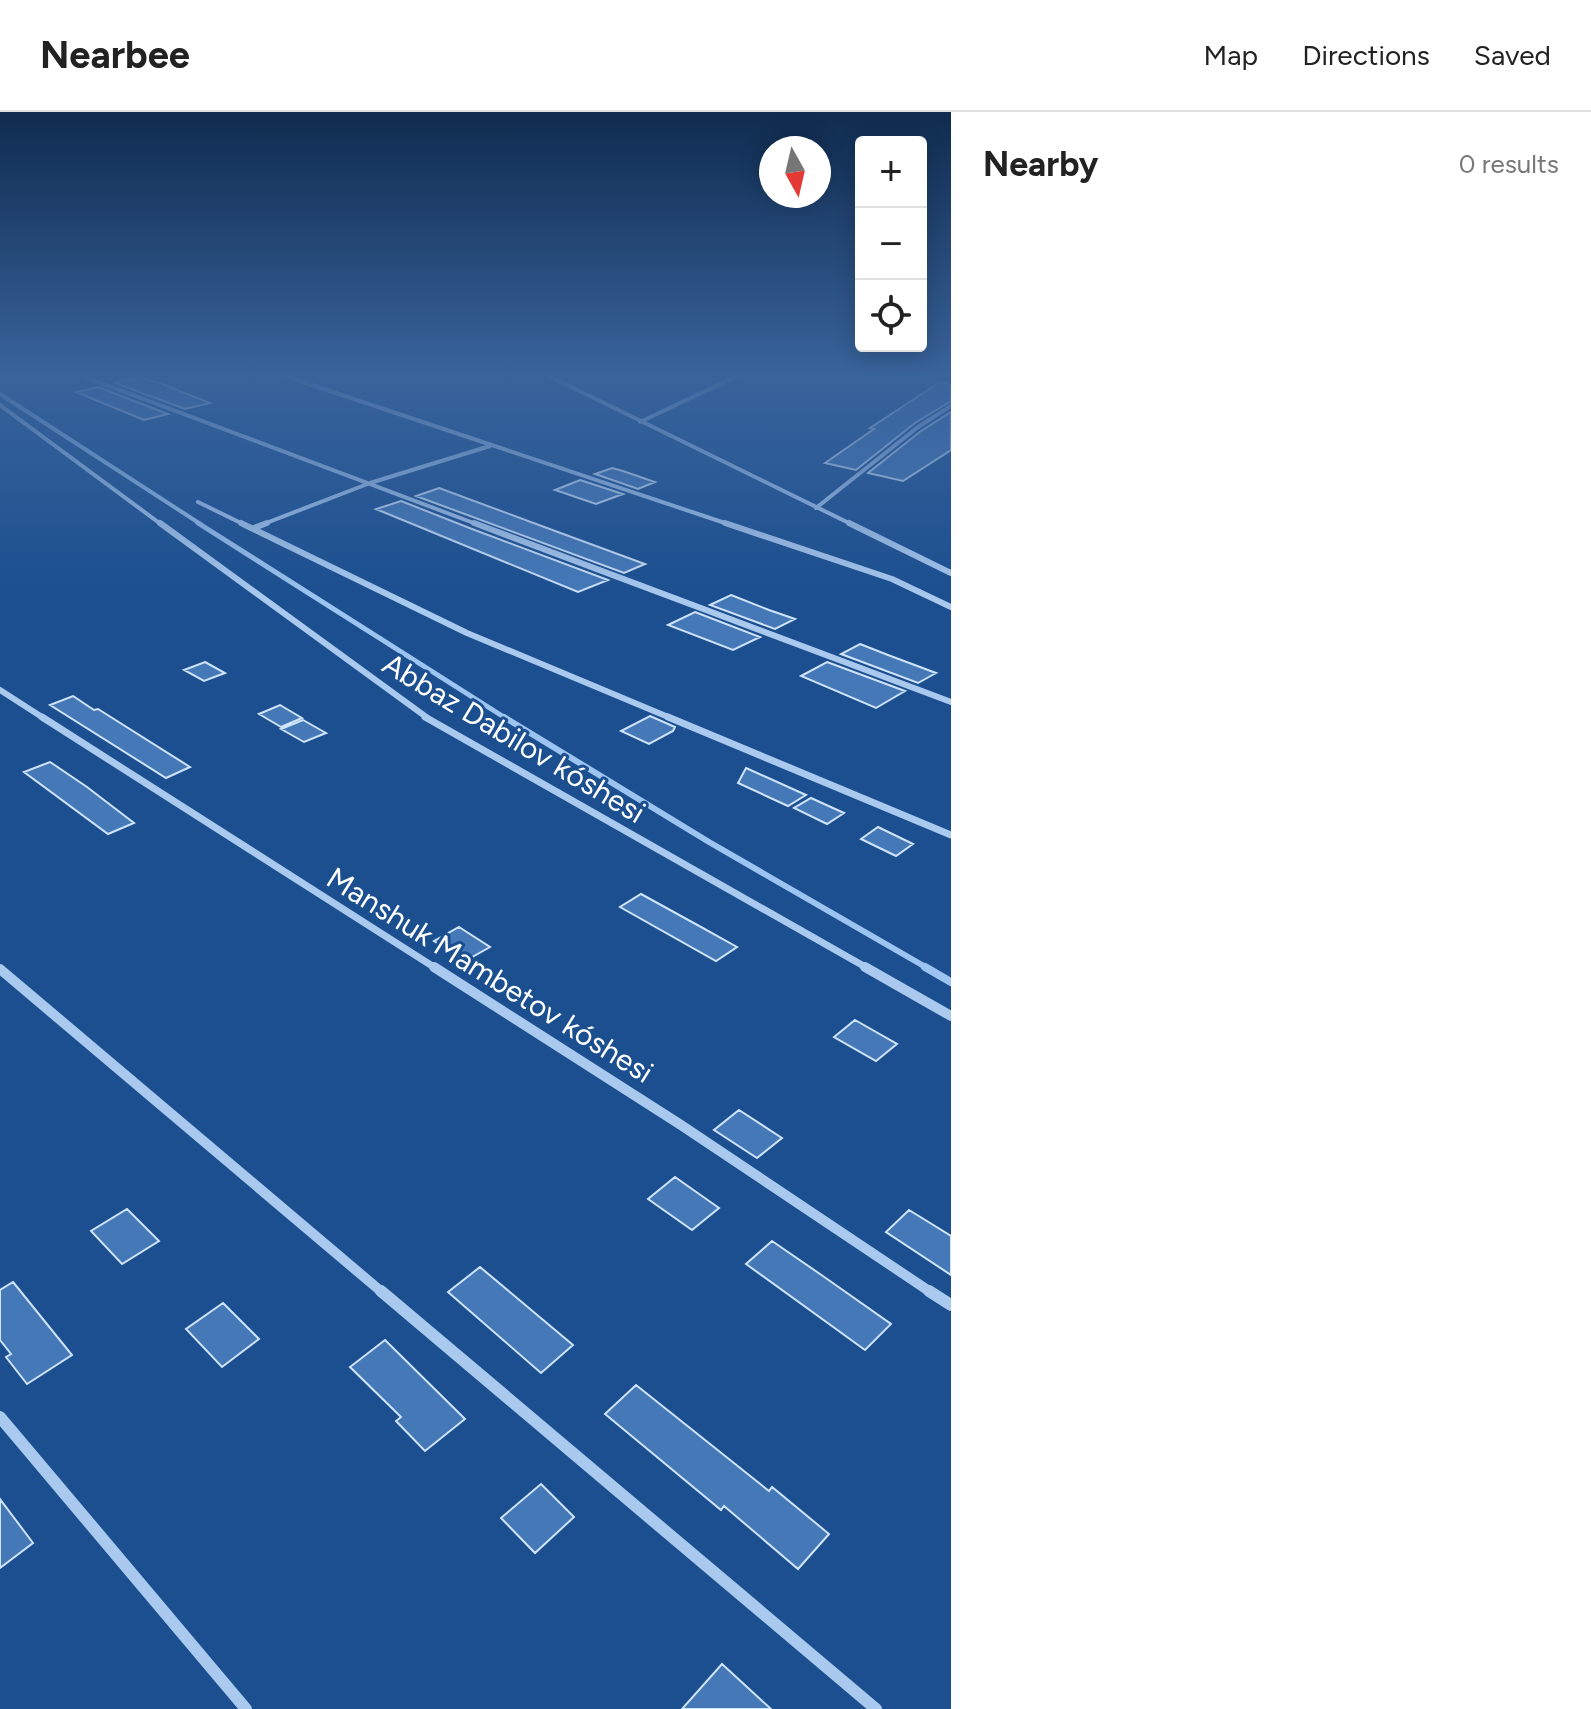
<!DOCTYPE html>
<meta charset="utf-8">
<style>
:root{--surface:#fff;--page:#f6f6f6;--text:#222;--muted:#767676;--line:#e0e0e0}
body{margin:0;font-family:Figtree,sans-serif;background:var(--page);color:var(--text)}
.controls{position:absolute;right:24px;top:24px;display:grid;overflow:hidden;border-radius:8px;box-shadow:0 4px 20px #0003}
.controls button{width:72px;height:72px;display:grid;place-items:center;padding:0;border:0;border-bottom:2px solid var(--line);background:var(--surface);color:var(--text);font:40px sans-serif}
.compass{position:absolute;left:759px;top:24px;width:72px;height:72px;border-radius:50%;background:var(--surface);box-shadow:0 4px 20px #0003;rotate:172deg}
.list{margin:0;padding:0;list-style:none}
h2{display:flex;justify-content:space-between;align-items:center;height:104px;margin:0;padding:0 32px;font-size:34px}
h2 small{font-size:26px;font-weight:400;color:var(--muted)}
.icon{flex:none;width:44px;height:44px;fill:none;stroke:currentColor;stroke-width:2;stroke-linecap:round;stroke-linejoin:round}
.map{position:relative;flex:none;width:951px;height:1597px;overflow:hidden}
header{display:flex;align-items:center;gap:48px;box-sizing:border-box;height:112px;padding:0 40px;background:var(--surface);border-bottom:2px solid var(--line)}
header strong{font-size:38px}
nav{display:flex;gap:44px;margin-inline-start:auto;font-size:28px}
main{display:flex}
aside{flex:1;background:var(--surface)}
.map>svg:first-child{display:block}
.lines{fill:none;stroke-linecap:round;stroke-linejoin:round}
.stream-far3{stroke:#9cc4f0;stroke-width:4}
.stream-far2{stroke:#9cc4f0;stroke-width:5}
.stream-far1{stroke:#9cc4f0;stroke-width:6}
.stream{stroke:#9cc4f0;stroke-width:8}
.building{fill:#4478b7;stroke:#cfe3fa;stroke-width:2}
.minor-far4{stroke:#a9c9ee;stroke-width:4}
.minor-far3{stroke:#a9c9ee;stroke-width:6}
.minor-far2{stroke:#a9c9ee;stroke-width:7}
.minor-far1{stroke:#a9c9ee;stroke-width:10}
.minor{stroke:#a9c9ee;stroke-width:12}
.labels{text-anchor:middle;dominant-baseline:central;stroke-width:6;stroke-linejoin:round;paint-order:stroke}
.street-label{font-size:30px;fill:#fff;stroke:#1b4f8f}
</style>
<header>
<strong>Nearbee</strong>
<nav><a>Map</a><a>Directions</a><a>Saved</a></nav>
</header>
<main>
<div class="map">
<svg width="951" height="1597" viewBox="0 0 951 1597">
<rect width="100%" height="100%" fill="#1b4f8f"/>
<g class="lines">
<!-- stream-far3 -->
<path class="stream-far3" d="M0,282l202,131"/>
<!-- stream-far2 -->
<path class="stream-far2" d="M198,411l309,196"/>
<!-- stream-far1 -->
<path class="stream-far1" d="M504,605l205,125 220,127"/>
<!-- stream -->
<path class="stream" d="M925,855l26,15"/>
</g>
<!-- building -->
<path class="building" d="M140,265l20,6 50,20 -25,6 -70,-26z
M940,270l11,3v16l-36,22 -59,47 -31,-7 49,-34 -4,-1z
M98,275l70,27 -24,6 -68,-28z
M951,300v38l-48,31 -35,-8 53,-42z
M612,356l11,3 32,11 -17,7 -43,-15z
M580,368l43,14 -27,10 -41,-14z
M439,376l108,40 98,36 -21,9 -208,-77z
M401,389l71,28 136,51 -30,12 -202,-83z
M731,483l38,15 26,9 -20,10 -65,-24z
M695,500l65,25 -27,13 -65,-25z
M860,532l28,11 48,18 -18,10 -77,-29z
M205,550l20,11 -21,8 -20,-11z
M827,550l78,29 -29,17 -75,-32z
M73,584l21,14 4,-1 92,58 -24,11 -116,-73z
M280,593l22,13 -21,9 -22,-13z
M650,604l25,11 -2,4 -24,13 -28,-13z
M303,608l23,13 -22,9 -23,-13z
M50,650l37,25 47,36 -26,11 -84,-62z
M746,656l60,27 -18,11 -50,-23z
M811,686l33,15 -17,11 -33,-16z
M878,715l35,17 -17,12 -35,-17z
M641,782l60,33 36,20 -21,14 -96,-54z
M459,815l31,20 -25,14 -31,-20z
M855,908l42,24 -21,17 -42,-24z
M739,998l43,28 -25,20 -43,-28z
M675,1065l44,31 -27,22 -44,-31z
M127,1097l32,32 -37,23 -31,-33z
M909,1098l42,26v39l-65,-43z
M772,1129l48,33 71,50 -26,26 -119,-86z
M480,1155l93,78 -32,28 -93,-81z
M13,1170l59,73 -45,29 -21,-27 5,-3 -11,-14v-50z
M223,1191l36,36 -37,28 -36,-38z
M385,1228l80,79 -40,32 -29,-30 5,-4 -51,-50z
M636,1273l133,106 3,-4 57,47 -31,35 -74,-63 -3,4 -116,-96z
M541,1372l33,33 -39,36 -34,-35z
M0,1387l33,44 -33,25z
M722,1552l49,45h-89z"/>
<g class="lines">
<!-- minor-far4 -->
<path class="minor-far4" d="M77,262l402,151
M279,262l452,151
M545,262l308,151
M0,293l162,120
M640,310l101,-48
M198,390l47,23
M816,396l102,-81 33,-21
M261,413l109,-42 120,-37"/>
<!-- minor-far3 -->
<path class="minor-far3" d="M160,411l269,196
M241,411l226,110 206,86
M474,411l477,179
M725,411l167,56 59,28
M849,411l102,50
M254,416l13,-5
M0,578l45,29"/>
<!-- minor-far2 -->
<path class="minor-far2" d="M42,605l395,252
M425,605l444,252
M668,605l283,118"/>
<!-- minor-far1 -->
<path class="minor-far1" d="M434,855l247,158 251,168
M865,855l86,49
M0,857l383,324"/>
<!-- minor -->
<path class="minor" d="M381,1179l495,418
M929,1179l22,14
M0,1305l246,292"/>
</g>
<!-- sky -->
<linearGradient id="sky" x2="0" y2="1"><stop stop-color="#0f2b4f"/><stop offset="0.54" stop-color="#39639b"/><stop offset="1" stop-color="#39639b" stop-opacity="0"/></linearGradient>
<rect width="951" height="485" fill="url(#sky)"/>
<g class="labels">
<!-- street labels -->
<g class="street-label">
<text transform="translate(514 626) rotate(31)">Abbaz Dabilov kóshesi</text>
<text transform="translate(490 863) rotate(32)">Manshuk Mambetov kóshesi</text>
</g>
</g>
</svg>
<div class="controls">
<button>+</button>
<button>−</button>
<button><svg class="icon" aria-label="locate" viewBox="0 0 24 24"><circle cx="12" cy="12" r="6"/><path d="M12 2v4M12 18v4M2 12h4M18 12h4"/></svg></button>
</div>
<svg class="compass" viewBox="-18 -18 36 36"><path d="M0-13l5 13h-10z" fill="#e53935"/><path d="M0 13l5-13h-10z" fill="#767676"/></svg>
</div>
<aside>
<h2>Nearby<small>0 results</small></h2>
<ul class="list">
</ul>
</aside>
</main>
